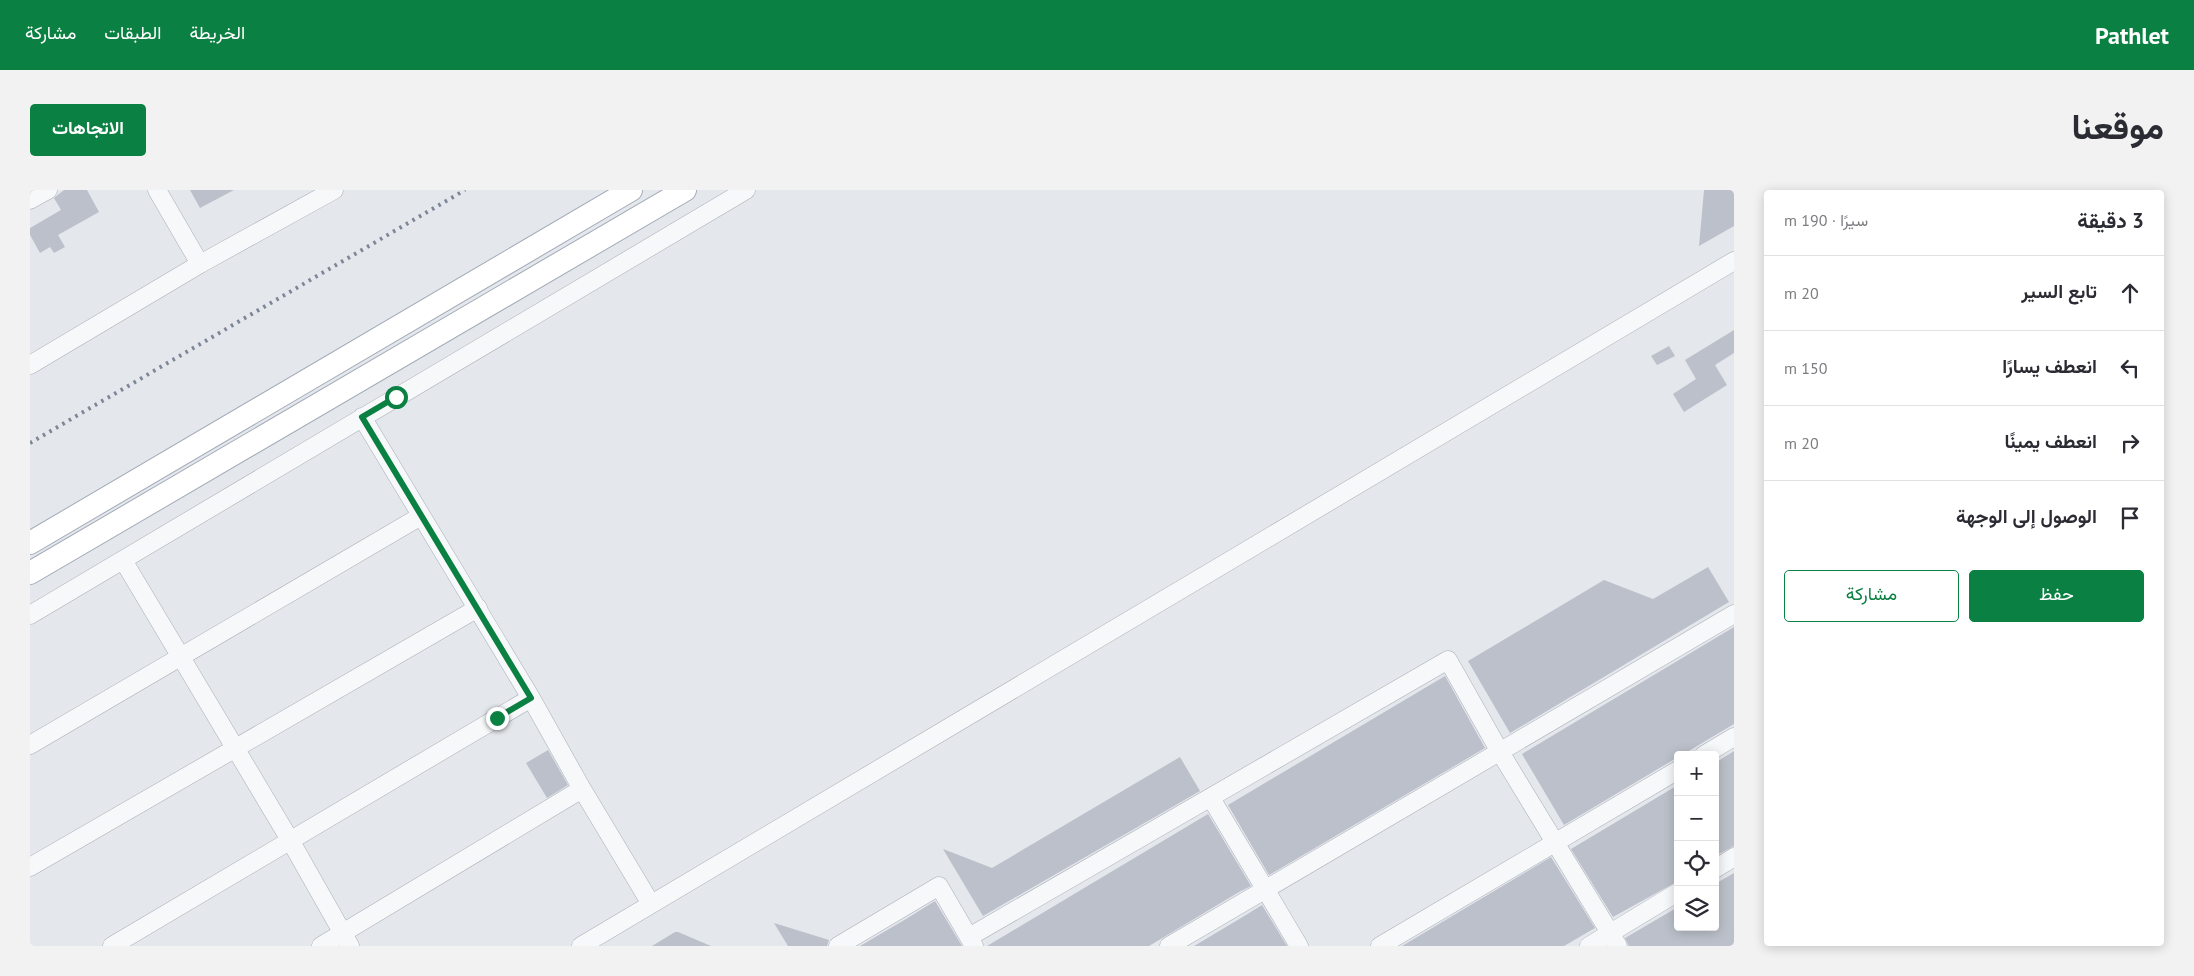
<!DOCTYPE html>
<html lang="ar">
<meta charset="utf-8">
<style>
:root{--surface:#fff;--page:#f2f2f3;--text:#2b2b33;--muted:#7c7c81;--line:#e1e1e2;--accent:#0b8043}
body{margin:0;font-family:"PT Sans",Vazirmatn,sans-serif;background:var(--page);color:var(--text);direction:rtl}
.controls{position:absolute;right:15px;bottom:15px;display:grid;overflow:hidden;border-radius:5px;box-shadow:0 2px 12px #0003}
.controls button{width:45px;height:45px;display:grid;place-items:center;padding:0;border:0;border-bottom:1px solid var(--line);background:var(--surface);color:var(--text);font:25px sans-serif}
.stop{position:absolute;width:15px;height:15px;margin:-11px;border:4px solid #0b8043;border-radius:50%;background:#fff}
.stop.end{background:#0b8043;border-color:#fff;box-shadow:0 1px 5px #0008}
.list{margin:0;padding:0;list-style:none}
h2{display:flex;justify-content:space-between;align-items:center;height:65px;margin:0;padding:0 20px;font-size:21px}
h2 small{font-size:16px;font-weight:400;color:var(--muted)}
.list li{display:grid;grid-template-columns:32px 1fr auto;gap:15px;align-items:center;box-sizing:border-box;height:75px;padding:0 20px;border-top:1px solid var(--line)}
.list b{display:block;font-size:19px;white-space:nowrap}
.list em{font-size:16px;font-style:normal;color:var(--muted)}
.actions{display:flex;gap:10px;padding:15px 20px}
.actions a{flex:1;padding:11px 0;border:1px solid var(--accent);border-radius:5px;text-align:center;font-size:18px;color:var(--accent)}
.actions .main{background:var(--accent);color:#fff}
.icon{flex:none;width:28px;height:28px;fill:none;stroke:currentColor;stroke-width:2;stroke-linecap:round;stroke-linejoin:round}
.map{position:relative;flex:none;width:1704px;height:756px;overflow:hidden;direction:ltr;border-radius:5px}
header{display:flex;align-items:center;gap:30px;box-sizing:border-box;height:70px;padding:0 25px;background:var(--accent);color:#fff}
header strong{font-size:24px}
nav{display:flex;gap:28px;margin-inline-start:auto;font-size:18px}
.intro{display:flex;align-items:center;justify-content:space-between;box-sizing:border-box;height:120px;padding:0 30px}
h1{margin:0;font-size:35px}
.button{padding:12px 22px;border-radius:5px;background:var(--accent);color:#fff;font-size:18px;font-weight:700}
main{display:flex;gap:30px;padding:0 30px}
aside{flex:1;background:var(--surface);border-radius:5px;box-shadow:0 2px 12px #0003}
.map>svg:first-child{display:block}
.building{fill:#bbc0ca}
.lines{fill:none;stroke-linecap:round;stroke-linejoin:round}
.minor-casing{stroke:#a9aeb7;stroke-width:19}
.major-casing{stroke:#a3abb8;stroke-width:24}
.minor{stroke:#f7f8fa;stroke-width:18}
.major{stroke:#fff;stroke-width:22}
.rail{stroke:#7d8696;stroke-width:4;stroke-dasharray:2.5 5;stroke-linecap:butt}
.route{stroke:#0b8043;stroke-width:6}
</style>
<header>
<strong>Pathlet</strong>
<nav><a>الخريطة</a><a>الطبقات</a><a>مشاركة</a></nav>
</header>
<div class="intro"><h1>موقعنا</h1><a class="button">الاتجاهات</a></div>
<main>
<aside>
<h2>3 دقيقة<small>سيرًا · 190 m</small></h2>
<ul class="list">
<li><svg class="icon" aria-label="ahead" viewBox="0 0 24 24"><path d="M12 20V5M6 11l6-6 6 6"/></svg><div><b>تابع السير</b></div><em>20 m</em></li>
<li><svg class="icon" aria-label="left" viewBox="0 0 24 24"><path d="M17 20v-9H6M10 6l-5 5 5 5"/></svg><div><b>انعطف يسارًا</b></div><em>150 m</em></li>
<li><svg class="icon" aria-label="right" viewBox="0 0 24 24"><path d="M7 20v-9h11M14 6l5 5-5 5"/></svg><div><b>انعطف يمينًا</b></div><em>20 m</em></li>
<li><svg class="icon" aria-label="arrive" viewBox="0 0 24 24"><path d="M6 21V4h12l-3 4 3 4H6"/></svg><div><b>الوصول إلى الوجهة</b></div></li>
</ul>
<div class="actions"><a class="main">حفظ</a><a>مشاركة</a></div>
</aside>
<div class="map">
<svg width="1704" height="756" viewBox="0 0 1704 756">
<rect width="100%" height="100%" fill="#e4e7ec"/>
<!-- building -->
<path class="building" d="M34,0h23l12,22 -41,23 7,12 -11,6 -4,-6 -10,6 -10,-18v-7l31,-18 -7,-12z
M160,0h44l-34,18z
M1674,0h30v36l-35,20z
M1704,140v23l-19,12 12,20 -43,27 -11,-18 23,-15 -11,-19z
M1639,156l6,10 -18,9 -6,-9z
M1678,377l21,35 -219,131 -42,-72 136,-81 49,19z
M1704,437v97l-52,31h-4v2l-114,68 -42,-71z
M1415,486l40,72 -216,127 -41,-70z
M518,560l20,35 -21,13 -21,-35z
M1704,561v95l-19,10v-93z
M1150,567l20,34 -217,125 -40,-67 49,19z
M1648,595v96l-65,36 -42,-68z
M1178,624l43,72 -12,6 -90,54h-162z
M1521,667l44,71 -31,18h-162z
M1704,683v73h-105l-4,-8 53,-31v20h37v-43z
M905,711l27,45h-102l46,-27z
M1232,715l25,41h-93l47,-28z
M744,733l55,17 -2,6h-39z
M645,742h3l33,14h-59z"/>
<g class="lines">
<!-- minor casing -->
<g class="minor-casing">
<path id="minor" d="M127,0l43,74
M0,10l18,-10
M0,175l170,-101 134,-74
M332,227l169,281 51,91 69,115
M93,370l167,280 60,106
M0,425l716,-425
M0,555l391,-229
M1674,565l30,-18
M1181,608l88,148
M0,677l448,-259
M1685,679l19,-12
M939,747l479,-277 52,92 118,194
M82,756l419,-248
M291,756l261,-157
M551,756l1153,-685
M808,756l101,-60 35,60
M1139,756l565,-332
M1350,756l298,-176
M1559,756l89,-54"/>
</g>
<!-- major casing -->
<g class="major-casing">
<path id="major" d="M0,353l601,-353
M0,383l655,-383"/>
</g>
<!-- minor -->
<use href="#minor" class="minor"/>
<!-- major -->
<use href="#major" class="major"/>
<!-- rail -->
<path class="rail" d="M0,253l435,-253"/>
</g>
<g class="lines">
<!-- route -->
<path class="route" d="M366,207l-34,20 169,281 -34,20"/>
</g>
</svg>
<div class="controls">
<button>+</button>
<button>−</button>
<button><svg class="icon" aria-label="locate" viewBox="0 0 24 24"><circle cx="12" cy="12" r="6"/><path d="M12 2v4M12 18v4M2 12h4M18 12h4"/></svg></button>
<button><svg class="icon" aria-label="layers" viewBox="0 0 24 24"><path d="M12 4l9 5-9 5-9-5zM3 14l9 5 9-5"/></svg></button>
</div>
<div class="stop" style="left:366px;top:207px"></div>
<div class="stop end" style="left:467px;top:528px"></div>
</div>
</main>
